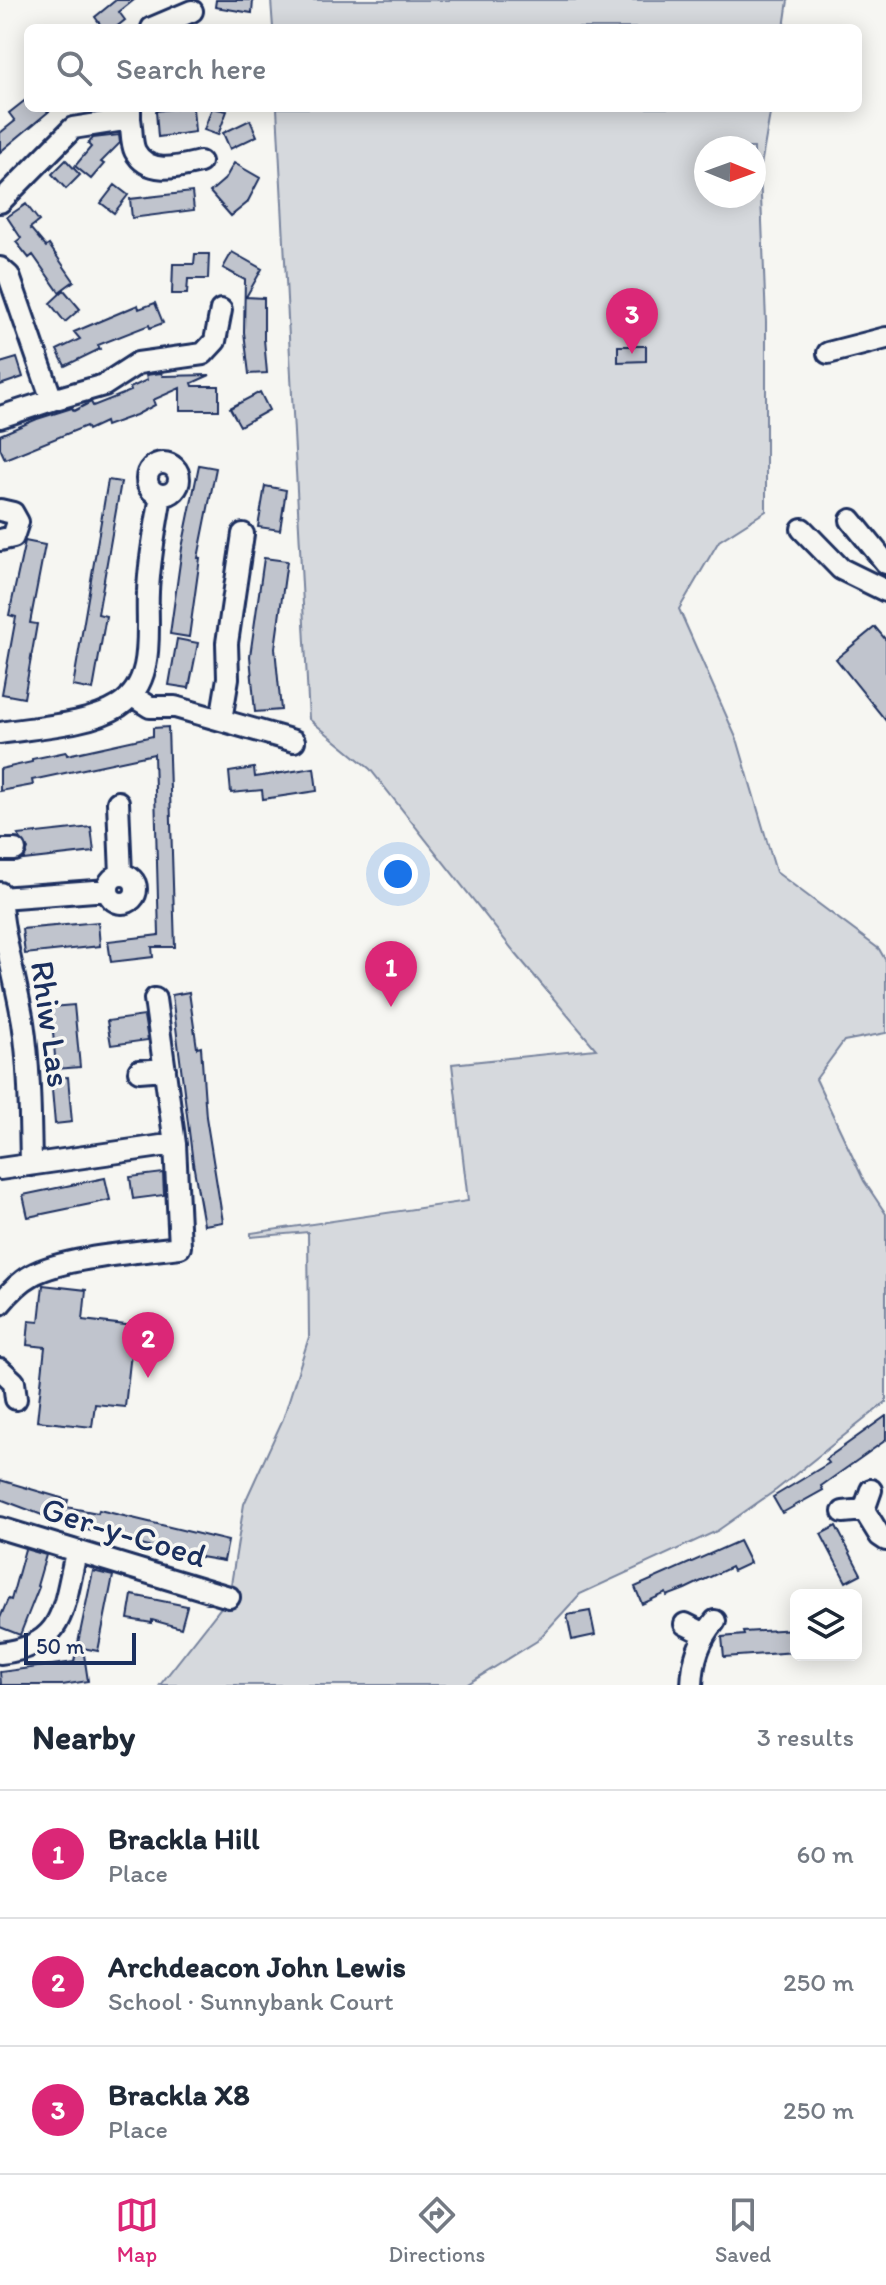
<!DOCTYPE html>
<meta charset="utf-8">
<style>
:root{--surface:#fff;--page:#f6f6f7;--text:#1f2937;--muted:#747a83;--line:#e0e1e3;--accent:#db2777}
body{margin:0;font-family:Itim,sans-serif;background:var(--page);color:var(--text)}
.controls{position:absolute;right:24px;bottom:24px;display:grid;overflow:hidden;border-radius:12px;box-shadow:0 4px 20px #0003}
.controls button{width:72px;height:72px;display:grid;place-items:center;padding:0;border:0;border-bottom:2px solid var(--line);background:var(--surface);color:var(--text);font:40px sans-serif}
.compass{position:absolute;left:694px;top:136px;width:72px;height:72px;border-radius:50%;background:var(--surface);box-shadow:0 4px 20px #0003;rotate:91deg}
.scale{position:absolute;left:24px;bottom:20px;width:112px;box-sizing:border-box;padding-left:8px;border:4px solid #1b2f5e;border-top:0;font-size:22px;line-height:28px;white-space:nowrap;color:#1b2f5e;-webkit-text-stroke:6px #f6f6f2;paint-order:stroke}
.you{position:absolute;left:398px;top:874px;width:28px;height:28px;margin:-20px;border:6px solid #fff;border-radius:50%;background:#1a73e8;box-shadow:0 0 0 12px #1a73e833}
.badge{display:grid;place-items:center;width:52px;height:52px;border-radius:50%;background:var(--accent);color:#fff;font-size:26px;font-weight:700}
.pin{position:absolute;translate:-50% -66px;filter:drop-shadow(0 2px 4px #0008)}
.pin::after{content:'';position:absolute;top:42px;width:28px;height:24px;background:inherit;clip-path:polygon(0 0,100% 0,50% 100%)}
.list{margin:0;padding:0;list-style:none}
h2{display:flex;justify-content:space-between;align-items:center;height:104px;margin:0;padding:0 32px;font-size:34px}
h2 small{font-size:26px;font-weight:400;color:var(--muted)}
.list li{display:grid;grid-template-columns:52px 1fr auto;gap:24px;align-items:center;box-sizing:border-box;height:128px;padding:0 32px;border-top:2px solid var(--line)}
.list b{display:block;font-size:30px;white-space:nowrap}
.list p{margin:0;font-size:26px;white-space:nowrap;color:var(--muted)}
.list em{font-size:26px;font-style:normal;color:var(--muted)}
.icon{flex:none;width:44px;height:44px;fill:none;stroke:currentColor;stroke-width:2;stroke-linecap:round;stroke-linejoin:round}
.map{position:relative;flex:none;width:886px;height:1685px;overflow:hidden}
.search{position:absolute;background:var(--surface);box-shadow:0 4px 20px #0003;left:24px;right:24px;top:24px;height:88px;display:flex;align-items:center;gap:20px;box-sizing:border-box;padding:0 28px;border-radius:12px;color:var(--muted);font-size:30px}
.sheet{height:488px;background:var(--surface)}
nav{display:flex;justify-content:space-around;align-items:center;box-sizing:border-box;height:112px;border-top:2px solid var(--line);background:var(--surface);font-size:22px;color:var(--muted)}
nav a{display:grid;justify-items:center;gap:4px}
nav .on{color:var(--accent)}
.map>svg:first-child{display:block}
.green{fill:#d6d9dd;stroke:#78849e;stroke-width:2;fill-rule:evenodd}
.building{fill:#c0c4cd;stroke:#1b2f5e;stroke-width:2}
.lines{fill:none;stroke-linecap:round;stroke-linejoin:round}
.minor-casing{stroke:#1b2f5e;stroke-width:26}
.minor{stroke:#f6f6f2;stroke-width:20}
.labels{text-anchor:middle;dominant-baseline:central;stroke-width:7;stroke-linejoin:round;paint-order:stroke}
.street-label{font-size:34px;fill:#1b2f5e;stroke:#f6f6f2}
</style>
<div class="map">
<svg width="886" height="1685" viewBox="0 0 886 1685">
<rect width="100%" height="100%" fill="#f6f6f2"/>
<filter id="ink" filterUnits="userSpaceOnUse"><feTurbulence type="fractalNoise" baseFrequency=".0125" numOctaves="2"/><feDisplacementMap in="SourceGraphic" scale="16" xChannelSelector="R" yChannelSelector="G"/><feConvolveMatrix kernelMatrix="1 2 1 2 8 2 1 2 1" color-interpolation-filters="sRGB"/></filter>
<g filter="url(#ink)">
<!-- green -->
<path class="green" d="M271,0h517l-4,28h-511z
M277,108h494l-11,63 6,151v189l-47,30 -40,68 59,133 38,130 103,77 7,12v72l-42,8 -28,38 48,102 22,33v188l-110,88 -59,41 -137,63 -43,47 -71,44h-306l69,-88 15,-93 39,-85 26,-82 -1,-105 -57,5v-4l217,-32 -16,-137 144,-15 -80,-95 -146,-185 -61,-50zM706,148h48v48h-48z"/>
<!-- building -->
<path class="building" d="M116,0h18l-15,12 6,8 -10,8h-12l-8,-11z
M216,0h37l-1,13 -37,-6z
M28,98v10h25l-53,44v-19l15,-12 -6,-8z
M178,108h15l2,24 -37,5 -2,-26z
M212,108l15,3 -9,24 -14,-5z
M250,120l7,16 -27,13 -7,-16z
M119,135l1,8 -19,19 3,2 -13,15 -16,-13 16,-19 -3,-3 5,-6z
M66,160l14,15 -14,14 -14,-15z
M234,163l26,15 -13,25 -16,13 -21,-24 15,-13z
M115,185l13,10 -14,18 -13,-10z
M192,192l2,18 -62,8 -2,-19z
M26,204l13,17 -9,7 16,19 3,-2 25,36 -15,11 -26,-37 -4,3 -13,-16 5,-4 -14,-21z
M232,252l30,17 -16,28 18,1v41l3,34 -18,1 -5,-42 1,-52 -22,-12z
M195,254h14l-1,25h-20l-1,15h-15l1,-30h21z
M64,290l16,19 -15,13 -15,-19z
M155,303l8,20 -13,5 -1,-3 -51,20 2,4 -35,17 -8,-16 23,-11 -6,-7 64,-27 1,4z
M618,346h28v15l-28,1z
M17,358l6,19 -23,8v-22z
M161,373l2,3 47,-1 -18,8 1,3h26v24h-39v-22l-27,12 2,5 -19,10 -30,11 -1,-4 -17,8 -2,-4 -81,33 -5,-11v-13l37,-16 35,-11 2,3 17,-9 2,4 38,-15 -1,-3 17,-8 -1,-5z
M260,392l9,18 -29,16 -10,-18z
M199,465l17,3 -18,90h2l-11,79 -19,-3 12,-86z
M108,480l13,2 -23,132 8,2 -13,74 -20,-4z
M265,486l21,4 -6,40 -22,-3z
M25,541l20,4 -15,78 7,1 -13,74 -22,-4 14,-77 -7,-2z
M264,558l23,3 -12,87 6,62 -26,2 -5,-56z
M875,627l11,13v81l-50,-62z
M177,639l21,4 -9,45 -20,-3z
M168,727l7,220h-23l1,10 -42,5 -3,-21 51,-6 -5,-181 -122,26 1,5 -33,6v-22l32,-7v-3l34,-7 1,3 86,-19v-8z
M254,768l1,9 59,-9 3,23 -54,8 -1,-9 -31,3 -2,-21z
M91,827l3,25 -71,8 5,-11 -10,-14z
M98,922l2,24 -75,8 -3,-25z
M189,992l8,56 4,-1 5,70 17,105 -19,3 -11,-62 -21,-168z
M74,1005l6,62 -24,2 -5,-62z
M144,1016l4,24 -37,5 -4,-24z
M68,1077l4,45 -17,2 -4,-46z
M163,1173l1,22 -31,4 -3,-22z
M105,1178l5,22 -82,17 -5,-22z
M43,1285l43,5 -3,30 51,6 -9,81 -30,-3 -3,23 -55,-6 8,-74 -18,-2 2,-24 10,1z
M886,1416v24l-65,46 2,4 -41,23 -9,-16 56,-34 -3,-4z
M0,1480l68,20 -2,7 32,6 1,-3 129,31 -4,20 -59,-10 -48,-12 1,-3 -51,-10 1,-5 -26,-6 -42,-16z
M836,1526l25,48 -15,8 -25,-48z
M739,1541l11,22 -17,8 -2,-4 -46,22 -18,7 -1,-3 -24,11 -7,-17z
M25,1549l21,6 -9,31 2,1 -19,48 -20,-8v-9l8,-19 3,1z
M93,1571l20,5 -15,75 -15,-3 5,33 -26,4h-61l-1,-13 74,-10z
M132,1595l55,11 -6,22 -29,-8v3l-24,-4z
M590,1611l5,24 -23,5 -5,-25z
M796,1629v23l-72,5 -2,-20 22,-2 -1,-3z"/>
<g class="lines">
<!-- minor casing -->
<g class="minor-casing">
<path id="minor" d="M152,28l40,-17
M130,119c2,9 1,24 5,32 13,25 44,16 65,11
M0,202l73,-74 57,-9v-11
M0,268l9,8 43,124 52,-15 34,-22 65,-9 12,-13 6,-31
M828,353l58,-15
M0,417l52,-17
M147 479a16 16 0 1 1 32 0a16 16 0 1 1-32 0Z
M0,510l13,3 5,9 -5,15 -13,3
M851,520l35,43
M802,529l39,40 45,22
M131,695l19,12h25l119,34
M221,720l7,-42 -1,-35 16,-109
M0,733c35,-6 89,-8 119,-27 38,-25 27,-76 29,-114 1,-33 8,-65 13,-97
M118,802l3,73
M0,850h15
M108 889a14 14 0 1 1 28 0a14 14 0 1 1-28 0Z
M0,893c2,43 16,86 23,129 7,47 7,95 8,143
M0,898l108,-8
M139,1071l26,-2
M0,1169l175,-25
M0,1304c9,-11 19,-22 32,-29 32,-18 110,-23 148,-28l-5,-103 -20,-145
M0,1369l14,13 2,17
M864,1510l7,-20
M843,1512l21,-2 16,26 6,4
M0,1528l229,69
M685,1624l20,10
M0,1653c66,-7 63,-46 76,-100
M692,1685c1,-26 7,-44 23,-64"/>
</g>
<!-- minor -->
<use href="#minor" class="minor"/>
</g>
</g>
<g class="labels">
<!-- street labels -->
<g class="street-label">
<text transform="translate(51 1024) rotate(82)">Rhiw Las</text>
<text transform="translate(124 1532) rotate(17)">Ger-y-Coed</text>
</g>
</g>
</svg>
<div class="controls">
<button><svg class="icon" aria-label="layers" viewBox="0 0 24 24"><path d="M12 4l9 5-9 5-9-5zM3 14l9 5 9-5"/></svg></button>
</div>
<svg class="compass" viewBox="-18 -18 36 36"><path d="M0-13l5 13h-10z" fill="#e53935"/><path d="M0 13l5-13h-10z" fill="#747a83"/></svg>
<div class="scale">50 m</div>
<div class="you"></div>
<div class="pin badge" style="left:391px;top:1007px">1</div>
<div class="pin badge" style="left:148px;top:1378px">2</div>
<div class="pin badge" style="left:632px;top:354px">3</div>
<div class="search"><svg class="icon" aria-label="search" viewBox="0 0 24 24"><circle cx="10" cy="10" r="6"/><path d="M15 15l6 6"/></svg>Search here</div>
</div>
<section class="sheet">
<h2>Nearby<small>3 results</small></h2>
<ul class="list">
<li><span class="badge">1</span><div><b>Brackla Hill</b><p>Place</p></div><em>60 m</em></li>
<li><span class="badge">2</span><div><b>Archdeacon John Lewis</b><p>School · Sunnybank Court</p></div><em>250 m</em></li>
<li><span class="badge">3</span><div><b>Brackla X8</b><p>Place</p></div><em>250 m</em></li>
</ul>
</section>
<nav>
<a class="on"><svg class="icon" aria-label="map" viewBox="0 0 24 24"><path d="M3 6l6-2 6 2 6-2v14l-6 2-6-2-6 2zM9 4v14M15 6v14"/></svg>Map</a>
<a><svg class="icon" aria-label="directions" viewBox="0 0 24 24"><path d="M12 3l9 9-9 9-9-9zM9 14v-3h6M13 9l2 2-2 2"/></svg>Directions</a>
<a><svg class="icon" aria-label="saved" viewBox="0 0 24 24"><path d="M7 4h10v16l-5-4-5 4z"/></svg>Saved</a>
</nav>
